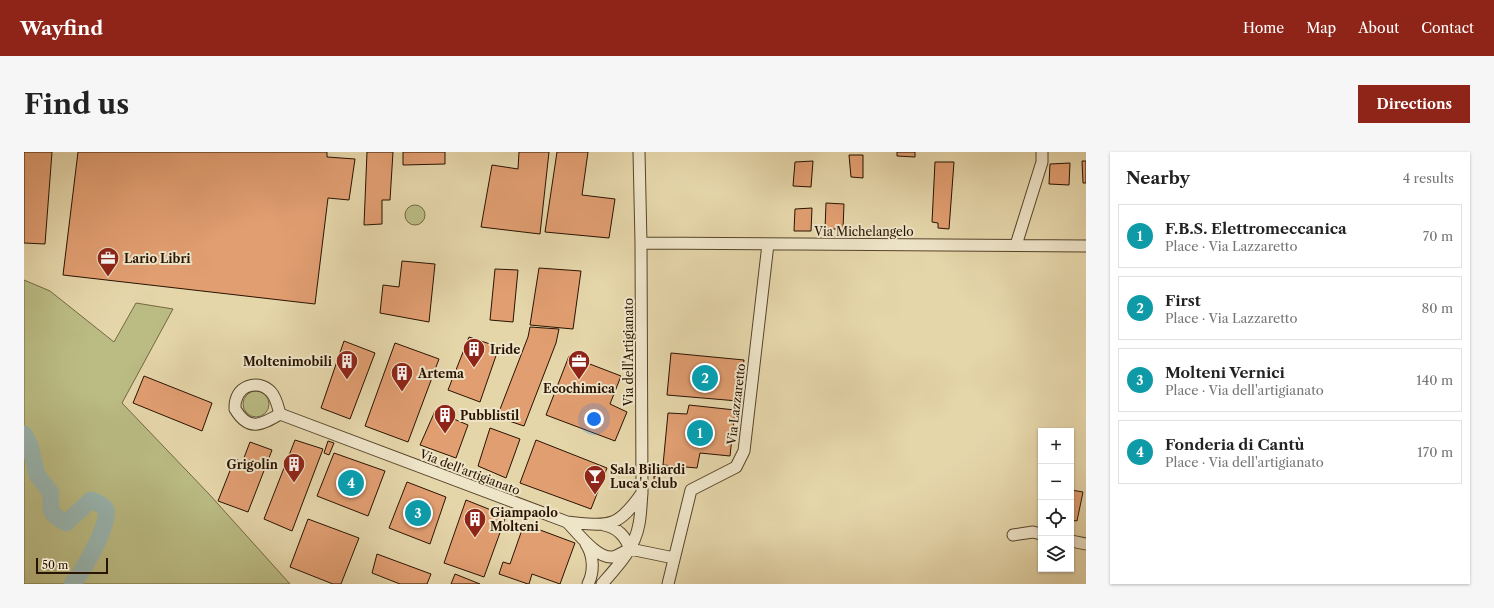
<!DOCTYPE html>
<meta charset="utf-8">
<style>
:root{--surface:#fff;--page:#f6f6f6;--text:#222;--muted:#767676;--line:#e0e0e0;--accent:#8f2418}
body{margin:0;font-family:"Libre Caslon Text",serif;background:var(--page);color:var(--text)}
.controls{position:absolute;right:12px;bottom:12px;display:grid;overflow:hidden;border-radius:0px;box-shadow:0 1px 3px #0004}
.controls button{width:36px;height:36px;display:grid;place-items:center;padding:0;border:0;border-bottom:1px solid var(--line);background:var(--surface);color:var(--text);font:20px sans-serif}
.scale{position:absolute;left:12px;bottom:10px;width:72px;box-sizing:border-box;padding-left:4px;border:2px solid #281300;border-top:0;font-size:11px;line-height:14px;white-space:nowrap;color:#281300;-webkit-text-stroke:3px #eee4c8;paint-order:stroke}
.you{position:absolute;left:570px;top:267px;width:14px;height:14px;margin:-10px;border:3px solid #fff;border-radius:50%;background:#1a73e8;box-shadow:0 0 0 6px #1a73e833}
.badge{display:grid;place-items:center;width:26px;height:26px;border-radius:50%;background:var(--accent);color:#fff;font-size:13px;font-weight:700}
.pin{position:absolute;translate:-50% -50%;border:2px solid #fff;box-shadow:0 1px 4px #0006}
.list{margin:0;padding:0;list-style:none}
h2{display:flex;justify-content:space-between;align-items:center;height:52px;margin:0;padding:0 16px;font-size:17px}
h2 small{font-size:13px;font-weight:400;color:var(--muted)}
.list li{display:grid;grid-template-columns:26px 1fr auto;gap:12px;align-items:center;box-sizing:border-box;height:64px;margin:0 8px 8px;padding:0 8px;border:1px solid var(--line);border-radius:0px}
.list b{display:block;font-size:15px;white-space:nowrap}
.list p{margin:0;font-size:13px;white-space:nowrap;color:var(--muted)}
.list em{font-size:13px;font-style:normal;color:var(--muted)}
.icon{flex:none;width:22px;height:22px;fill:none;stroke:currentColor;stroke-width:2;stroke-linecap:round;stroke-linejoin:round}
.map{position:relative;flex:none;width:1062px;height:432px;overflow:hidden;border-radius:0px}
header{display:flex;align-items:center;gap:24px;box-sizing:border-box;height:56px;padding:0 20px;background:var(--accent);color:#fff}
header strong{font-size:19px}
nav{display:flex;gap:22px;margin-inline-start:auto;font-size:14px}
.intro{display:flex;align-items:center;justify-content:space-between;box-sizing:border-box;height:96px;padding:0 24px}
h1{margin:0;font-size:28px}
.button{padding:10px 18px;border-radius:0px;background:var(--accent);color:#fff;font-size:14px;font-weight:700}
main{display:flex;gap:24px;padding:0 24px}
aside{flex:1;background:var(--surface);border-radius:0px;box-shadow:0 1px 3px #0004}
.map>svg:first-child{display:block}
.green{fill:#bbbc84;stroke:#726842}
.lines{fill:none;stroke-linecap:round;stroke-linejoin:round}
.river{stroke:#99b7b2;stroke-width:17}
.building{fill:#e19e71;stroke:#281300}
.street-casing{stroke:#57442a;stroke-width:13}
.street{stroke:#eee4c8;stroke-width:11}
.labels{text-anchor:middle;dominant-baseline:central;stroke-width:4;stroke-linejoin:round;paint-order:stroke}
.street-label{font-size:12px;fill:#281300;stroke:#eee4c8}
.poi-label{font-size:12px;font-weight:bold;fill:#281300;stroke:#eee4c8;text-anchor:start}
</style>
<header>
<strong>Wayfind</strong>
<nav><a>Home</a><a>Map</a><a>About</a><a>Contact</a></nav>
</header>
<div class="intro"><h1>Find us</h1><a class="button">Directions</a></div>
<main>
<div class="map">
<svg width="1062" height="432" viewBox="0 0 1062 432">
<rect width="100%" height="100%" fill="#e5d6aa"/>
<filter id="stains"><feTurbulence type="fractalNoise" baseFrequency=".005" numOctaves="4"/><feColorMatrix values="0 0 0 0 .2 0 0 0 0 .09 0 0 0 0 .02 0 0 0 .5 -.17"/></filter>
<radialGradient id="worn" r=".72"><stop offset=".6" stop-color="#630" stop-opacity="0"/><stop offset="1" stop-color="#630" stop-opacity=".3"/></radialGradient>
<!-- green -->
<path class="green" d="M381 63a10 10 0 1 1 20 0a10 10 0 1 1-20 0Z
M0,128l26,11 64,51 22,-39 37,6 -51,94 87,91 81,90h-266z
M219 252a13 13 0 1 1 26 0a13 13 0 1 1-26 0Z"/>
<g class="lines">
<!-- river -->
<path class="river" d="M0,282l6,12 7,29 14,18c-1,19 -2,20 15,30l25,-23c5,2 12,4 15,10 4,14 -24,63 -34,74"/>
</g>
<!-- building -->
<path class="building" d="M0,0h28l-7,92 -21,-1z
M54,0h249v5l28,2 -6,41 -21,-2 -13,106 -252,-29z
M343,0h26l-3,48h-8v24l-18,1z
M379,0h42v12l-42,1z
M495,0h30l-9,82 -59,-7 11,-62 26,4z
M533,0h31l-6,43 33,4 -6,39 -64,-6z
M873,0h18v5l-18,-1z
M825,3h14v23l-12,-1z
M789,9l-2,26 -18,-1 2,-24z
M1058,9h4v22h-3z
M911,10h19l-5,67 -11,-1v-5l-6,-1z
M1046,11l-1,22 -20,-1 1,-20z
M802,51l18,1 -1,25h-18z
M788,56l-1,23h-17l1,-22z
M378,109l33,3 -6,58 -49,-9 3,-28 16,2z
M515,116l42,3 -8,58 -43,-4z
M471,117l23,1 -5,52 -23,-2z
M506,175l29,2 -3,14 -32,83 -27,-9 31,-80z
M445,185l30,10 -19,55 -32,-12z
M320,189l31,12 -25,66 -29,-11z
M371,191l44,16 -31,83 -43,-16z
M647,201l73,7 -6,41 -71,-6z
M545,204l52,20 -11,28 17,8 -12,29 -69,-26z
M120,224l68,27 -10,28 -69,-28z
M665,253l46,5 -5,46 -30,-3 -3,15 -34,-3 5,-52 19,1z
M411,259l33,14 -12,33 -36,-13z
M466,276l30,11 -14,39 -28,-12z
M271,288l28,9 -31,82 -28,-12z
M512,288l71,28 -16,41 -71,-26z
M304,289l6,2 -5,12 -5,-2z
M226,290l22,8 -24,62 -30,-11 17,-43 7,5z
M310,301l51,18 -17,45 -51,-20z
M630,324h6v8h-6z
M383,330l39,15 -16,47 -41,-16z
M1047,338l12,2 -6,29 -6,-1z
M442,348l40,16 -22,61 -40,-14z
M284,367l51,19 -18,46h-8l-43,-17z
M500,372l51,19 -15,41 -28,-10 -3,10h-1l-29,-10 4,-12 7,2z
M353,402l54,20 -4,10h-27l-28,-11z
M431,422l25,10h-29z"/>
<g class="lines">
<!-- street casing -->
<g class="street-casing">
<path id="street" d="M617,91l445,3
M992,93l26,-83v-10
M256,262c-2,-7 -4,-17 -9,-22 -11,-12 -31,-8 -35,8 -1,2 -1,6 -1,9 14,23 26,16 45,5l287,108c42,4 50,7 75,-29
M543,370c11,11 30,37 46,35 5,-1 10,-5 15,-7
M580,373c14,3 21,11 26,24
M989,383l20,-3 8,2
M1047,389l15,3
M562,392c8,12 8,28 2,40
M606,397l44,9
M578,432c16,-18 33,-36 37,-60 2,-10 2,-21 3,-31l-1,-250 -2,-91
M644,432l23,-94 45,-23 8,-16 24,-207"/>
</g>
<!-- street -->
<use href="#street" class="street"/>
</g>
<!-- icons -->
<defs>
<g id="office-pin" transform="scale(1.15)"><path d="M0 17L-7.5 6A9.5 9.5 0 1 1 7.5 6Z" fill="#8f2418" stroke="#eee4c8"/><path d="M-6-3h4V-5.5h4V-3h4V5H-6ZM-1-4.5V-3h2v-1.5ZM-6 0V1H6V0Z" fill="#fff"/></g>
<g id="building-pin" transform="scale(1.15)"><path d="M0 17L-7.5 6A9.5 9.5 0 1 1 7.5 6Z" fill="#8f2418" stroke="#eee4c8"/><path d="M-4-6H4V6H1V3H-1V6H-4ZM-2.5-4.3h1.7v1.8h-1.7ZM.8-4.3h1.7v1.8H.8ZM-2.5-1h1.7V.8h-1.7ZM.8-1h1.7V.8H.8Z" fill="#fff"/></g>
<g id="bar-pin" transform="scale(1.15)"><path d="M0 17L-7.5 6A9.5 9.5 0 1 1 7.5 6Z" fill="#8f2418" stroke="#eee4c8"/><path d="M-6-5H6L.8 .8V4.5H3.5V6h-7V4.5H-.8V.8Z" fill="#fff"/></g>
</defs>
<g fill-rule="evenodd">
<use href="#office-pin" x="84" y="106"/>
<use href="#building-pin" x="450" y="197"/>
<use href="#building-pin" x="323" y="209"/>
<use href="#office-pin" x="555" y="209"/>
<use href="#building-pin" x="378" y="221"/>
<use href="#building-pin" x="421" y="263"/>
<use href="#building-pin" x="270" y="312"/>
<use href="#bar-pin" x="571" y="324"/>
<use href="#building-pin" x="451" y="367"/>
</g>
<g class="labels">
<!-- street labels -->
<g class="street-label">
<text x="840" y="79">Via Michelangelo</text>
<text transform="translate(604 200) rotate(-90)">Via dell'Artigianato</text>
<text transform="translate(712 252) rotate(-83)">Via Lazzaretto</text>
<text transform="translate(446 320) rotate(21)">Via dell'artigianato</text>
</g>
<!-- poi labels -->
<g class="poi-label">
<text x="100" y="106">Lario Libri</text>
<text x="466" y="197">Iride</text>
<text x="308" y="209" text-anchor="end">Moltenimobili</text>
<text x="394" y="221">Artema</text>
<text x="555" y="236" text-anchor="middle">Ecochimica</text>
<text x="436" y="263">Pubblistil</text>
<text x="254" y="312" text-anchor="end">Grigolin</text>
<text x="586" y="317">Sala Biliardi<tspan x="586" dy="14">Luca's club</tspan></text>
<text x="466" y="360">Giampaolo<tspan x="466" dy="14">Molteni</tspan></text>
</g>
</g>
<rect width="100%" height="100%" filter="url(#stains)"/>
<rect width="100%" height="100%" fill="url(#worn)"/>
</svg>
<div class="controls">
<button>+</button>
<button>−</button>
<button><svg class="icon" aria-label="locate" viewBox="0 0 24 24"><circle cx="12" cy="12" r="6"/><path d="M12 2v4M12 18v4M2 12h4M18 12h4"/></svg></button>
<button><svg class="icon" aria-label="layers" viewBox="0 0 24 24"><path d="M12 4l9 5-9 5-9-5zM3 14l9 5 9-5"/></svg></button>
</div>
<div class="scale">50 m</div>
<div class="you"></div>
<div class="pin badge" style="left:676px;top:281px;background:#0f9aa8">1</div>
<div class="pin badge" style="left:681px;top:226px;background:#0f9aa8">2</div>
<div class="pin badge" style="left:394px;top:361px;background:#0f9aa8">3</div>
<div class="pin badge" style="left:327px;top:331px;background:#0f9aa8">4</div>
</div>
<aside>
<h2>Nearby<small>4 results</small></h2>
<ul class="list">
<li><span class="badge" style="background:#0f9aa8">1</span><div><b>F.B.S. Elettromeccanica</b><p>Place · Via Lazzaretto</p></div><em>70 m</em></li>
<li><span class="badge" style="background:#0f9aa8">2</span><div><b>First</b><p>Place · Via Lazzaretto</p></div><em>80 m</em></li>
<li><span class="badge" style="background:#0f9aa8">3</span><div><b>Molteni Vernici</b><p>Place · Via dell'artigianato</p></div><em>140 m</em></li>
<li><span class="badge" style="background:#0f9aa8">4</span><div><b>Fonderia di Cantù</b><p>Place · Via dell'artigianato</p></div><em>170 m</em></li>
</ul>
</aside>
</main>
